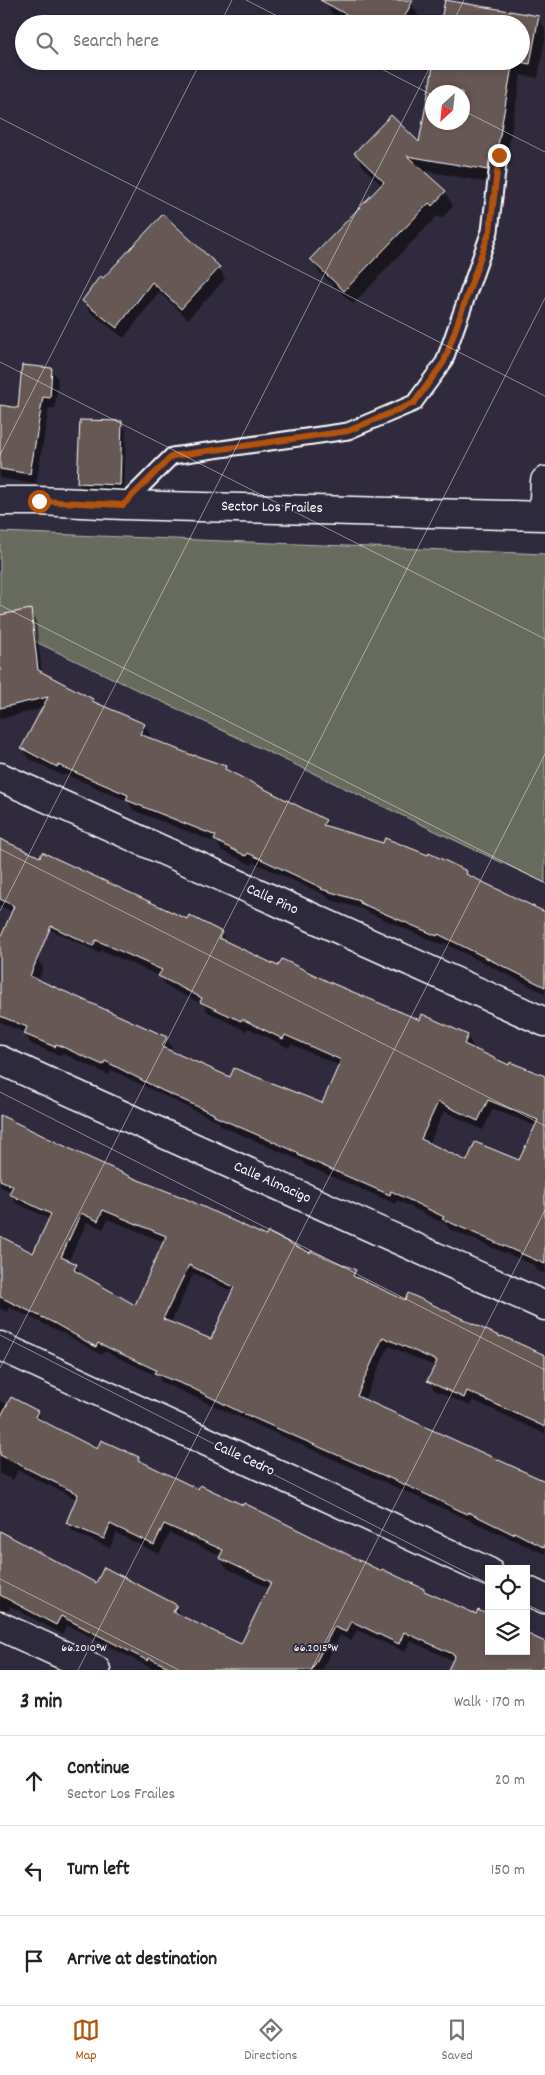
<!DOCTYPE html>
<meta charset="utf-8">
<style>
:root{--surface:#fff;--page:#f6f6f6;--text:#222;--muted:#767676;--line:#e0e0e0;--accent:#b45309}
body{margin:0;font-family:Dekko,sans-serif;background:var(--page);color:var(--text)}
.controls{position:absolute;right:15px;bottom:15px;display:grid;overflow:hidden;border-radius:0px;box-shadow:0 2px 8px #0003}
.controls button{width:45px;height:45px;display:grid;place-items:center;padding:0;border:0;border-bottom:1px solid var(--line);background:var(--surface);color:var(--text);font:25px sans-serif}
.compass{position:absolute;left:425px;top:85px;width:45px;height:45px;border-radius:50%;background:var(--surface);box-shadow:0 2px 8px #0003;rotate:207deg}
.stop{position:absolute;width:15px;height:15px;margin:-11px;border:4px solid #b45309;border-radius:50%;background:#fff}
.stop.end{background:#b45309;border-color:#fff;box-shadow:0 1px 5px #0008}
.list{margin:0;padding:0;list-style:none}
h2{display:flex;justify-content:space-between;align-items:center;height:65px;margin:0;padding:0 20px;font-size:21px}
h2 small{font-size:16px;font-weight:400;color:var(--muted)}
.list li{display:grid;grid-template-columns:32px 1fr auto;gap:15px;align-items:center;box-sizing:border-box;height:90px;padding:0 20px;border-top:1px solid var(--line)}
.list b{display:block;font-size:19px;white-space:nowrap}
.list p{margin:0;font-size:16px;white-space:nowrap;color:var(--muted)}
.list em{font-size:16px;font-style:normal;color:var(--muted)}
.icon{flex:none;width:28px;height:28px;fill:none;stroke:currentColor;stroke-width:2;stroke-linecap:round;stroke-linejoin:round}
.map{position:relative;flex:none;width:545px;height:1670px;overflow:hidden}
.search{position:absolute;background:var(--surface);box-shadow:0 2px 8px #0003;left:15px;right:15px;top:15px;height:55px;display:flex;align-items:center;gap:12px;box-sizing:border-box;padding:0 18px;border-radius:28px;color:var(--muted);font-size:19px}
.sheet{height:335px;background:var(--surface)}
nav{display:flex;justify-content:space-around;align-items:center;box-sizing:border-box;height:70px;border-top:1px solid var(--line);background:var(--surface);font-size:14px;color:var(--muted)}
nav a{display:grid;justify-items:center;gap:2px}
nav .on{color:var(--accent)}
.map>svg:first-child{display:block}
.green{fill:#676c5f;stroke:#b3b6af}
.shadow{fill:#0007;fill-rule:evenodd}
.building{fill:#675855;stroke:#fff;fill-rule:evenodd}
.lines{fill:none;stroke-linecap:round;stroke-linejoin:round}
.lane-casing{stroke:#fff;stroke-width:19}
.street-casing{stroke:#fff;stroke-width:31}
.lane{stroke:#2f2a3d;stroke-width:15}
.street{stroke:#2f2a3d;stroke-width:28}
.route{stroke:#b45309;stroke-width:6}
.ticks{fill:none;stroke:#fff;stroke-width:1;stroke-opacity:0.45}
.labels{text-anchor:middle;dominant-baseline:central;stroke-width:4;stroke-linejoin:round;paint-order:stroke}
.street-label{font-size:15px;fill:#fff;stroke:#2f2a3d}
.ticks-label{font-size:12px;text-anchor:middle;fill:#fff;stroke:#2f2a3d;stroke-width:4;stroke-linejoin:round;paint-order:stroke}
</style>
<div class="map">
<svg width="545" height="1670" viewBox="0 0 545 1670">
<rect width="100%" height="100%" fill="#2f2a3d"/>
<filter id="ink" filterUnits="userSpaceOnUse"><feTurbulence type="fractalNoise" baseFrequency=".02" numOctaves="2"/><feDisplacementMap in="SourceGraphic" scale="10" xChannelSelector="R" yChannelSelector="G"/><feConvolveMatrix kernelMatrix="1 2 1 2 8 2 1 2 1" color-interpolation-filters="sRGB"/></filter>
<g filter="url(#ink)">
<!-- green -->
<path class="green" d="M0,532l545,22v329l-545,-258z"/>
<!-- shadow -->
<path class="shadow" d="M328,0h78l5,3 7,12 -4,9h-64l-17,-9 -7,-12z
M538,17l7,12v10l-7,39 -17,-3 -15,85 -10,24 -75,-14 24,22 8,14 -12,13 -4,-3 -84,88 -33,-31 -9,-14 71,-74 -18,-17 -8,-14 64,-10 15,-83h86zM432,92h30v30h-30z
M219,268l6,11 -37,40 -29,-27 -35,46 -34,-26 -7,-11 20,-21z
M52,369l6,11 -3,28h-6l-13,76 -36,-6v-72l20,4z
M122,423l4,8 -2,62 -41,-2 -5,-9z
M30,611l6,10 6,53 50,26 2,4 50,21 6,9 -2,5 46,19 31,9 3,5 97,49 5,7 136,44 3,5 76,37v82l-3,-4 -98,-49 -2,2 -75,-33 -2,-2 -37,-11 -1,-3 -74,-34 -1,3 -31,-15 -4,-7 -84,-33 -5,-9 -64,-27 -1,2 -35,-18 -6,-10 21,-40 -43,11v-103z
M0,840l188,80 33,12 6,11 52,25 49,15 92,39 47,14 6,10 -2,3 38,18 36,11v196l-9,-4 -2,-5 -85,-36 -2,-4 -50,-25 -1,4 -91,-39 -1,-3 -83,-36 -2,-4 -108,-52 -2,5 -47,-22 -1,3 -30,-12 -6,-11 -25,-11v-80l37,16 6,10 -5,13 128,57 6,10 -2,4 61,27 91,26 18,-39 -49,-22 -2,4 -41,-20 -2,3 -38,-19 -4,-7 -38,-19 -7,-10 -58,-26 -1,3 -100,-47zM493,1109l43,17 -16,36 -52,1 -39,-19 15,-33 39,19z
M0,1116l79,39 188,83 88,33 5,10 185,79v74l-72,-34 -3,6 -36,-16 -5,-9 7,-14 -47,-21 -25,54 181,82v72l-384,-172 -2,-5 -55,-26 -2,4 -41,-23 -52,-25 -2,5 -7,-4v-71l33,18 17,-36 -34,-16 -5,-9 1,-2 -12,-6zM108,1219l56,23 -29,65 -54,-32 -5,-10 -8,-3 19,-40 16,7zM194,1273l39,19 -21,49 -42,-17z
M0,1401l37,11 6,9 55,29 40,8 4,5 56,28 226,99 65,61h37l19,-8v27h-95l4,-9 -44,-20 -5,11 -48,-22 -6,11 -11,-6 -18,35h-161l-6,-3 -2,2 -86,-44 -5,9 -52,-28 -3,7 -7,-3v-77l97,52 79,21 4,11 61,29 28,-58 -43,-20 -6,-10 2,-2 -52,-23 -11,21 -43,-21 -6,15 -37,-16 -5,-10 9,-23 -59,-29 -5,10 -13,-6z"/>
<!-- building -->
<path class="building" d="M320,0h93l-12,24h-37z
M445,0l94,16 -9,48 -16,-3h7v-37h-81z
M434,61h79l-15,85 -7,4 -3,20 -81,-14 39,35 -14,15 -3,-3 -85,88 -34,-32 74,-77 -30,-29 37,-38 28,27zM432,92h30v30h-30z
M163,214l57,53 -39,42 -29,-27 -35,46 -35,-27 18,-25 3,2z
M22,365l30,3 -2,30 -7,-1 -13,77 -30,-5v-64l18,3z
M80,420l42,1 -2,64 -43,-2z
M31,609l7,61 55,29 -1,2 53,23 -5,10 54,22v-1l32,11 -1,3 101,51 -3,5 60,18 2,-5 43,17 1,-2 38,18 -1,3 79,38v75l-107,-53 -1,2 -77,-33v-2l-39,-12 1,-1 -74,-35 -2,3 -32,-16 2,-4 -90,-36 2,-5 -70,-30 -1,2 -36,-19 27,-51 -48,11v-93z
M0,839l40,18 2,-5 145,67 2,-4 33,17 -3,6 59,28 4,-7 47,23 91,38 2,-6 46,21 -4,9 45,21 1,-3 35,14v188l-103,-45 2,-2 -53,-26 -1,4 -92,-40 1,-2 -85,-37v-2l-53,-24 -56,-29 -2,4 -47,-21 -1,3 -31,-13 3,-7 -27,-11v-77l14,-33 -14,-7zM51,926l42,20 3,-6 66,30 -4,6 44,22 -2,4 41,19 1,-2 41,20 2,-4 56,25 -19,43 -88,-35 -4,9 -68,-30 5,-10 -137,-61zM488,1100l50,20 -19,40 -44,-18 -8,19 -46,-22 17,-37 40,19z
M0,1115l79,38 57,26 46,18 84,39 2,-4 42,21 1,-2 45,19 -3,6 52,24 3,-7 93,44 1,-1 43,19v72l-78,-36 -3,7 -37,-17 10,-20 -54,-24 -26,59 188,85v67l-31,-16 -1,2 -45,-22 -1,2 -46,-22 -181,-80 -50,-25 -36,-14 2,-3 -58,-27 -2,4 -42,-24 -54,-26v-61l33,17 18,-39 -42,-20 4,-8 -13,-6zM103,1210l63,26 -31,69 -61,-35 3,-6 -16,-7 20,-44 17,8zM189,1265l45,22 -23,52 -48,-20z
M11,1397l27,14 -3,6 62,32 4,-9 38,17 -1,3 60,29 2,-4 43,20 1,-2 137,68 1,-2 42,20v2l52,23 2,-4 11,5v36h37v-18l19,9v28h-97l7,-15 -51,-23 -5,12 -48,-23 -5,11 -12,-5 -22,43h-137l-26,-12 -1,3 -87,-45 -5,9 -56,-30v-64l96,52 8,-16 73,38 -4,7 68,32 30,-62 -52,-24 4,-8 -59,-26 -10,21 -44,-21 -6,15 -38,-16 12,-29 -78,-39v-37z"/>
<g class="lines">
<!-- lane casing -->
<g class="lane-casing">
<path id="lane" d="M123,505l49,-49 176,-25 66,-28 30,-41 46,-131 9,-76"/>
</g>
<!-- street casing -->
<g class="street-casing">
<path id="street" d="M0,501h39l84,4 422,11
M543,515l2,-34
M0,777l545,245
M0,1060l545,246
M0,1346l489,226
M526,1590l19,9
M0,1626l96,44"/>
</g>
<!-- lane -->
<use href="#lane" class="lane"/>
<!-- street -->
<use href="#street" class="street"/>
</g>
</g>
<g class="lines" filter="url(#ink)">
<!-- route -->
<path class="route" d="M39,501l84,4 49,-49 176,-25 66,-28 30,-41 46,-132 9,-75"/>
</g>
<!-- ticks -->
<path class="ticks" d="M246,0l47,24M220,24l12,-24M452,24l12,-24M366,61l66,34M462,110l83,42M0,118l545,278M0,362l545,277M0,455l201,-394M0,605l545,278M0,849l545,277M0,911l433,-850M0,1092l545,278M0,1335l489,249M0,1368l545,-1070M0,1579l179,91M526,1604l19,9M78,1670l467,-916M311,1670l234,-460M543,1670l2,-3"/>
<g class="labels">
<!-- street labels -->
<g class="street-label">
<text transform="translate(272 508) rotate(1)">Sector Los Frailes</text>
<text transform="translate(272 900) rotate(24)">Calle Pino</text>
<text transform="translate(272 1183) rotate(24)">Calle Almacigo</text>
<text transform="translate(244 1459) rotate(25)">Calle Cedro</text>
</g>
</g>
<g class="ticks-label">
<text x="84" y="1651">66.2010°W</text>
<text x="316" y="1651">66.2015°W</text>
</g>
</svg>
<div class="controls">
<button><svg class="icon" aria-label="locate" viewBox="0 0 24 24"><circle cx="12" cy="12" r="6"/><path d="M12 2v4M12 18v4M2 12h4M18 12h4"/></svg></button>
<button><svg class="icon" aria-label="layers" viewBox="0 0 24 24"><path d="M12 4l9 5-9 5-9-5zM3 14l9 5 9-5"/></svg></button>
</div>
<svg class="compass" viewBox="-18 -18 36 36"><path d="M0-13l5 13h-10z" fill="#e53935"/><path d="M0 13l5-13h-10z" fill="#767676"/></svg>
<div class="stop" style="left:39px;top:501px"></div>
<div class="stop end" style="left:499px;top:155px"></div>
<div class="search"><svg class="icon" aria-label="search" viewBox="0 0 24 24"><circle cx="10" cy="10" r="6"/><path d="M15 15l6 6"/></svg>Search here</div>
</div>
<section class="sheet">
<h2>3 min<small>Walk · 170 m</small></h2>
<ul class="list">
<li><svg class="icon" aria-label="ahead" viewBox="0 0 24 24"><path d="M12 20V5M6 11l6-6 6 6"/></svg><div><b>Continue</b><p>Sector Los Frailes</p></div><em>20 m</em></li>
<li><svg class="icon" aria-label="left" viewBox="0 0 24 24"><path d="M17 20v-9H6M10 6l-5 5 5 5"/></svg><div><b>Turn left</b></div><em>150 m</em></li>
<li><svg class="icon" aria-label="arrive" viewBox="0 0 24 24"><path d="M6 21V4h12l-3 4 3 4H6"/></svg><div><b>Arrive at destination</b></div></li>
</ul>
</section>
<nav>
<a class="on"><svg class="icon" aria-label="map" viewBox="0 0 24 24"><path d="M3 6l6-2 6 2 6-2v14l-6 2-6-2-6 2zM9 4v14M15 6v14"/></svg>Map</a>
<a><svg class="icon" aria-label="directions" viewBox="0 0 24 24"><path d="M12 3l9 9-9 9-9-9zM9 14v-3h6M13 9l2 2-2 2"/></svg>Directions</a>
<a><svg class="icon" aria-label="saved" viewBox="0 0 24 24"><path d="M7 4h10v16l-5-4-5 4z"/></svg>Saved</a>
</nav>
